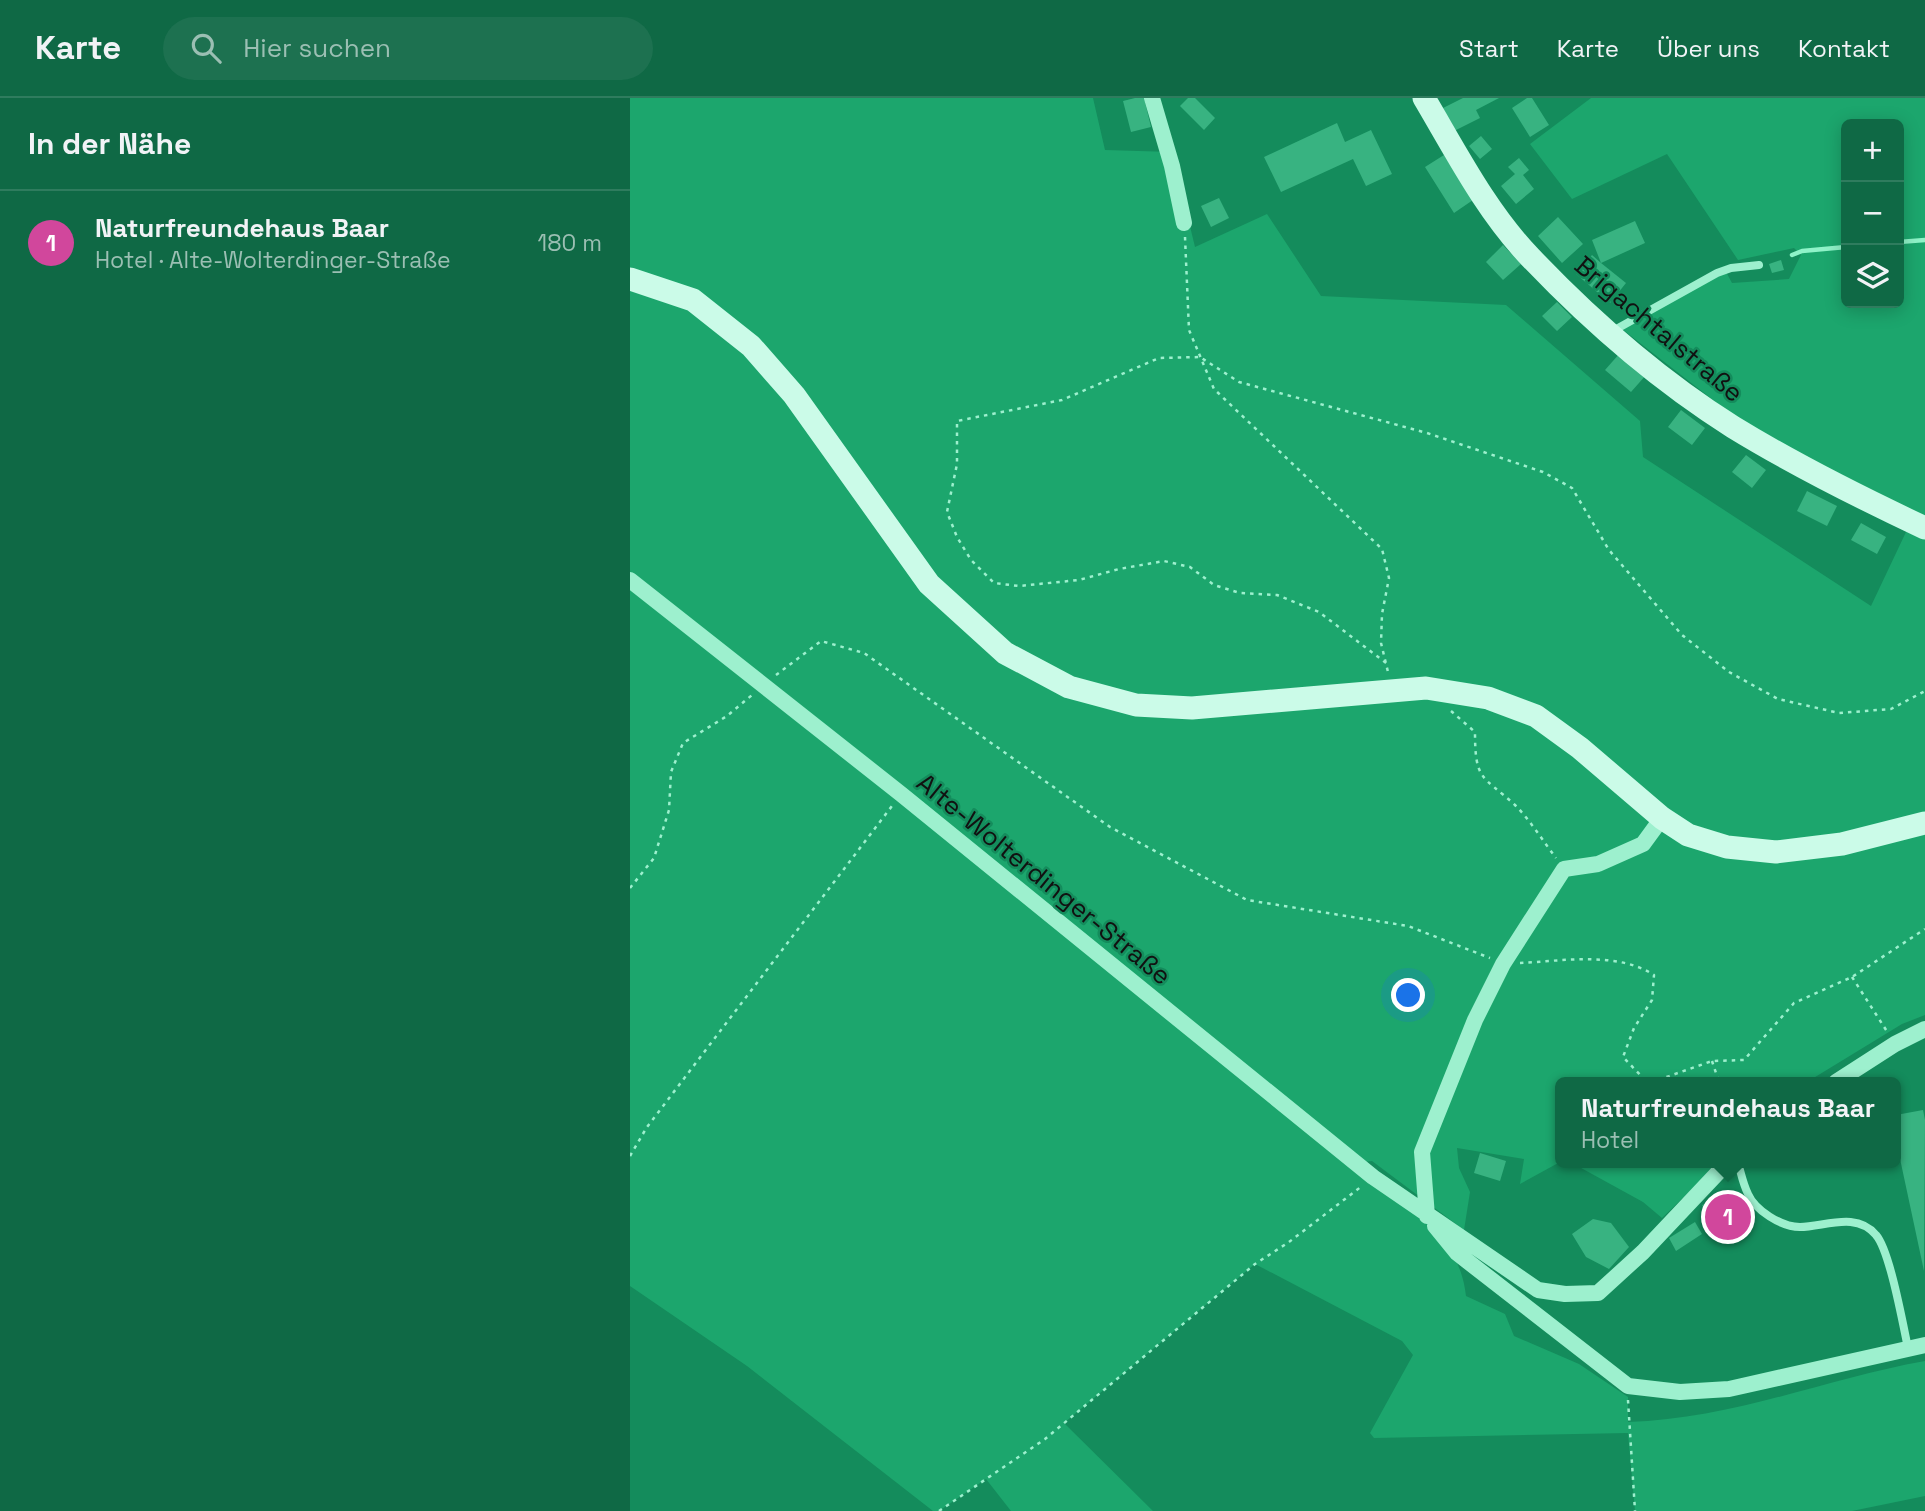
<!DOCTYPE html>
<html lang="de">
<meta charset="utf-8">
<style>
:root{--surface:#0f6945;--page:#1d7150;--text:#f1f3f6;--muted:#9bbfb3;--line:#2f7c5e;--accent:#e797bd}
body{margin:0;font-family:"Space Grotesk",sans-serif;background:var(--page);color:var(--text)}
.controls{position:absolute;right:21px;top:21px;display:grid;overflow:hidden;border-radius:10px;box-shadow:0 4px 18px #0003}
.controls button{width:63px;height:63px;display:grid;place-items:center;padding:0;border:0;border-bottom:2px solid var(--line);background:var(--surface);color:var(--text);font:35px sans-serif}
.you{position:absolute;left:779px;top:898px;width:24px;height:24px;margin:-18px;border:5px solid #fff;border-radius:50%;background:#1a73e8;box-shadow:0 0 0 10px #1a73e833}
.badge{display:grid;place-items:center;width:46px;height:46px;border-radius:50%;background:var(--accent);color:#fff;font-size:23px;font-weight:700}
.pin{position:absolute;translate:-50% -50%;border:4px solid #fff;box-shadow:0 2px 7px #0006}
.popup{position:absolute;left:925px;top:979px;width:346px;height:91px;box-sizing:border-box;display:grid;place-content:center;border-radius:10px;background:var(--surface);filter:drop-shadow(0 2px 5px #0005);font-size:23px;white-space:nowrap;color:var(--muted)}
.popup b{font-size:26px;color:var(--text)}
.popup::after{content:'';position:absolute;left:50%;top:100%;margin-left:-14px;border:14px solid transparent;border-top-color:var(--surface)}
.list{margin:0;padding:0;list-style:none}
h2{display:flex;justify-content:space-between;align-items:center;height:91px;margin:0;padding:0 28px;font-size:30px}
h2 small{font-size:23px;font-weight:400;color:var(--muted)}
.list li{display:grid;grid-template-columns:46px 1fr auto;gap:21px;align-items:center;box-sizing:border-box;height:105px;padding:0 28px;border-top:2px solid var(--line)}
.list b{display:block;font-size:26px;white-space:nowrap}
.list p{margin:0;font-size:23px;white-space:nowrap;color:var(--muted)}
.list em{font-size:23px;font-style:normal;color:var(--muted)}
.icon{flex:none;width:38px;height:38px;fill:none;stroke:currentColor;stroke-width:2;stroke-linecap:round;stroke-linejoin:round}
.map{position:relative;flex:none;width:1295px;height:1413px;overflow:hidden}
header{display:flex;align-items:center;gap:42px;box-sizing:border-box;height:98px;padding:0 35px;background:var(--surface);border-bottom:2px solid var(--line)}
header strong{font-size:33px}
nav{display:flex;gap:38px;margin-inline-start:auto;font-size:24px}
.search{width:490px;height:63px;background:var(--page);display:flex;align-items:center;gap:18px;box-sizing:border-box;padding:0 24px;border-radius:38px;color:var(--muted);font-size:26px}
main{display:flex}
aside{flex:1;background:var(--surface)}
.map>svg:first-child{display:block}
.green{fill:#1ca66d;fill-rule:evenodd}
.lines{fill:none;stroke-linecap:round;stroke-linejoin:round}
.stream{stroke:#8ff3c8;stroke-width:4.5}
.building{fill:#38b381}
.path{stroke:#9df0ce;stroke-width:2.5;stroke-dasharray:3.5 5;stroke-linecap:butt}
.lane{stroke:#9df0ce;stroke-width:8}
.street{stroke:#9df0ce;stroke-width:16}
.secondary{stroke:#cbfbe8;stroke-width:23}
.labels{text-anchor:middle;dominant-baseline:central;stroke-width:5;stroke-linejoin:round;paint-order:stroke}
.street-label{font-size:26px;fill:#111;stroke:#148c5c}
</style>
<header>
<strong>Karte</strong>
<div class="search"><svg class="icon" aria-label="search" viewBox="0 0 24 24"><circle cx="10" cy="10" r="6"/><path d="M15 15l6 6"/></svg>Hier suchen</div>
<nav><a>Start</a><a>Karte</a><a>Über uns</a><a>Kontakt</a></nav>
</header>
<main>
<aside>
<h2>In der Nähe<small></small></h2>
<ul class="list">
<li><span class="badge" style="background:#d1479c">1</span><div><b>Naturfreundehaus Baar</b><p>Hotel · Alte-Wolterdinger-Straße</p></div><em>180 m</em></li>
</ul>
</aside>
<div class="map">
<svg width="1295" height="1413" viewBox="0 0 1295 1413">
<rect width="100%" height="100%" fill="#148c5c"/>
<!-- green -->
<path class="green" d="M0,0h463l12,52 67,2 23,95 72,-33 54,82 185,9 134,116 3,36 228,149 44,-93 -63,-28 -121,-71 -109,-85 103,-59 7,13 57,-4 12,-24 -7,-7 -56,12 -71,-106 -95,45 -42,-55 61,-46h334v917l-23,9 -95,58h-247v80l-40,22 4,-25 -67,-11 2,20 11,24 -6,38 -92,-69 -16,2c47,35 103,69 110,133l39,18 9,22 65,28 49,33v25c105,-3 196,-43 297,-61v135l-73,15h-217l-7,-78 -254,5 -4,-5 43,-78 -11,-14 -147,-77 -191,159 89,88h-142l-25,-32 -47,32h-6l-186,-145 -117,-80zM1216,26h53v179h-53z
M942,1065h147l-57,55 -19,-16z"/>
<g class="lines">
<!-- stream -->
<path class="stream" d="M1269,144l26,-2
M1162,157l10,-4 44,-4"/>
</g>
<!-- building -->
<path class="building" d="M505,0h9l7,29 -20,5 -8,-31z
M558,0h7l20,20 -11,12 -24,-24z
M833,0h36l-23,12 4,8 -26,13 -11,-23z
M897,0h5l17,27 -19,12 -18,-29z
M707,25l8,19 26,-12 21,44 -26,12 -13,-27 -72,33 -17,-35z
M851,38l11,13 -12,10 -11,-13z
M814,57l29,45 -19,13 -29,-46z
M889,60l10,12 -6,5 11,14 -18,15 -15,-18 14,-12 -7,-7z
M589,100l10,20 -18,9 -10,-21z
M928,119l25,27 -21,19 -24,-27z
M1005,123l10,22 -44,20 25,20 -16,20 -34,-29 16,-19 9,8 -9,-23z
M873,147l18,19 -18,16 -17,-18z
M1151,162l3,10 -12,3 -3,-9z
M927,204l15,15 -15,14 -15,-15z
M990,255l26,22 -15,17 -26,-22z
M1051,312l24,18 -13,17 -24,-18z
M1116,357l20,15 -14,18 -20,-16z
M1177,393l30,15 -10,20 -30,-15z
M1231,425l25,14 -9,17 -26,-14z
M1293,1012l2,10 -1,151 -28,-131v-25z
M850,1055l26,8 -6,20 -26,-8z
M1110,1099l6,14 -8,3 7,17 -18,7 -2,-5 -10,4 -13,-32 12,-6 3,8z
M963,1121l18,4 18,24 -20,22 -23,-12 -14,-23z
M1065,1124l7,12 -26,17 -7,-13z"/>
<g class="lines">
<!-- path -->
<path class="path" d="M555,139l4,93 25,59 168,160 7,29 -7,36 -1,29 7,29
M756,565l-67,-51 -42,-17 -37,-2 -26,-8 -24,-18 -26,-6 -45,8 -40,11 -60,6 -25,-3 -23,-23 -14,-23 -10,-25 10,-48v-43l105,-21 97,-42 41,-1 39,25 188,51 116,39 29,16 37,62 73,85 47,37 49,27 61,14 52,-4 34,-18
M146,577l45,-34 43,12 246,174 137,73 161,26 82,32
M821,613l24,21c0,49 7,43 40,73 15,15 28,36 41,53
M0,790l24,-30 15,-48 2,-38 12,-29 44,-27 25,-21
M890,865c42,-2 97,-12 134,12l-2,25 -18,28 -11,29 23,24 12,-1 54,-19 32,-1 50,-57 58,-26 73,-48
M1222,879l36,56
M1082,963l7,21
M0,1058l17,-29 245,-321
M998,1302l7,111
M309,1413l106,-72 210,-175 34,-22 73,-56"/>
<!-- lane -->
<path class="lane" d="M981,234l106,-59 14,-5 28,-3
M1108,1065c3,10 5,21 10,31 7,16 33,33 52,33 24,0 56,-16 76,8 14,16 27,90 32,113"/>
<!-- street -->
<path class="street" d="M522,0l20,68 12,57
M0,482l271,214 472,383 165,113 27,4 33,-1 45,-41 84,-89
M1206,984l59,-38 30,-15
M797,1118l-5,-64 53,-132 28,-56 61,-95 34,-5 45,-20 19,-26
M805,1128l22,27 171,133 52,6 49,-3 196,-44"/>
<!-- secondary -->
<path class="secondary" d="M794,0c32,54 62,113 106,159 59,62 130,124 203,170 62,38 126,70 192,101
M0,181l63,21 58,46 43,49 135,189 76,69 64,34 67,18 56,3 234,-20 62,10 48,18 44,32 82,70 26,17 39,12 49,5 66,-8 83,-21"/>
</g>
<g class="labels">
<!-- street labels -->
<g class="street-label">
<text transform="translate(1029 231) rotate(40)">Brigachtalstraße</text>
<text transform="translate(414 781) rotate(39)">Alte-Wolterdinger-Straße</text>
</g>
</g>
</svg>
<div class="controls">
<button>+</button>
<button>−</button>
<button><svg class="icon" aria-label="layers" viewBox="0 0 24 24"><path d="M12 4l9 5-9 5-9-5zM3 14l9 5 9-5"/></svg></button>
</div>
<div class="you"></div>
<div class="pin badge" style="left:1098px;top:1119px;background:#d1479c">1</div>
<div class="popup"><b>Naturfreundehaus Baar</b>Hotel</div>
</div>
</main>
